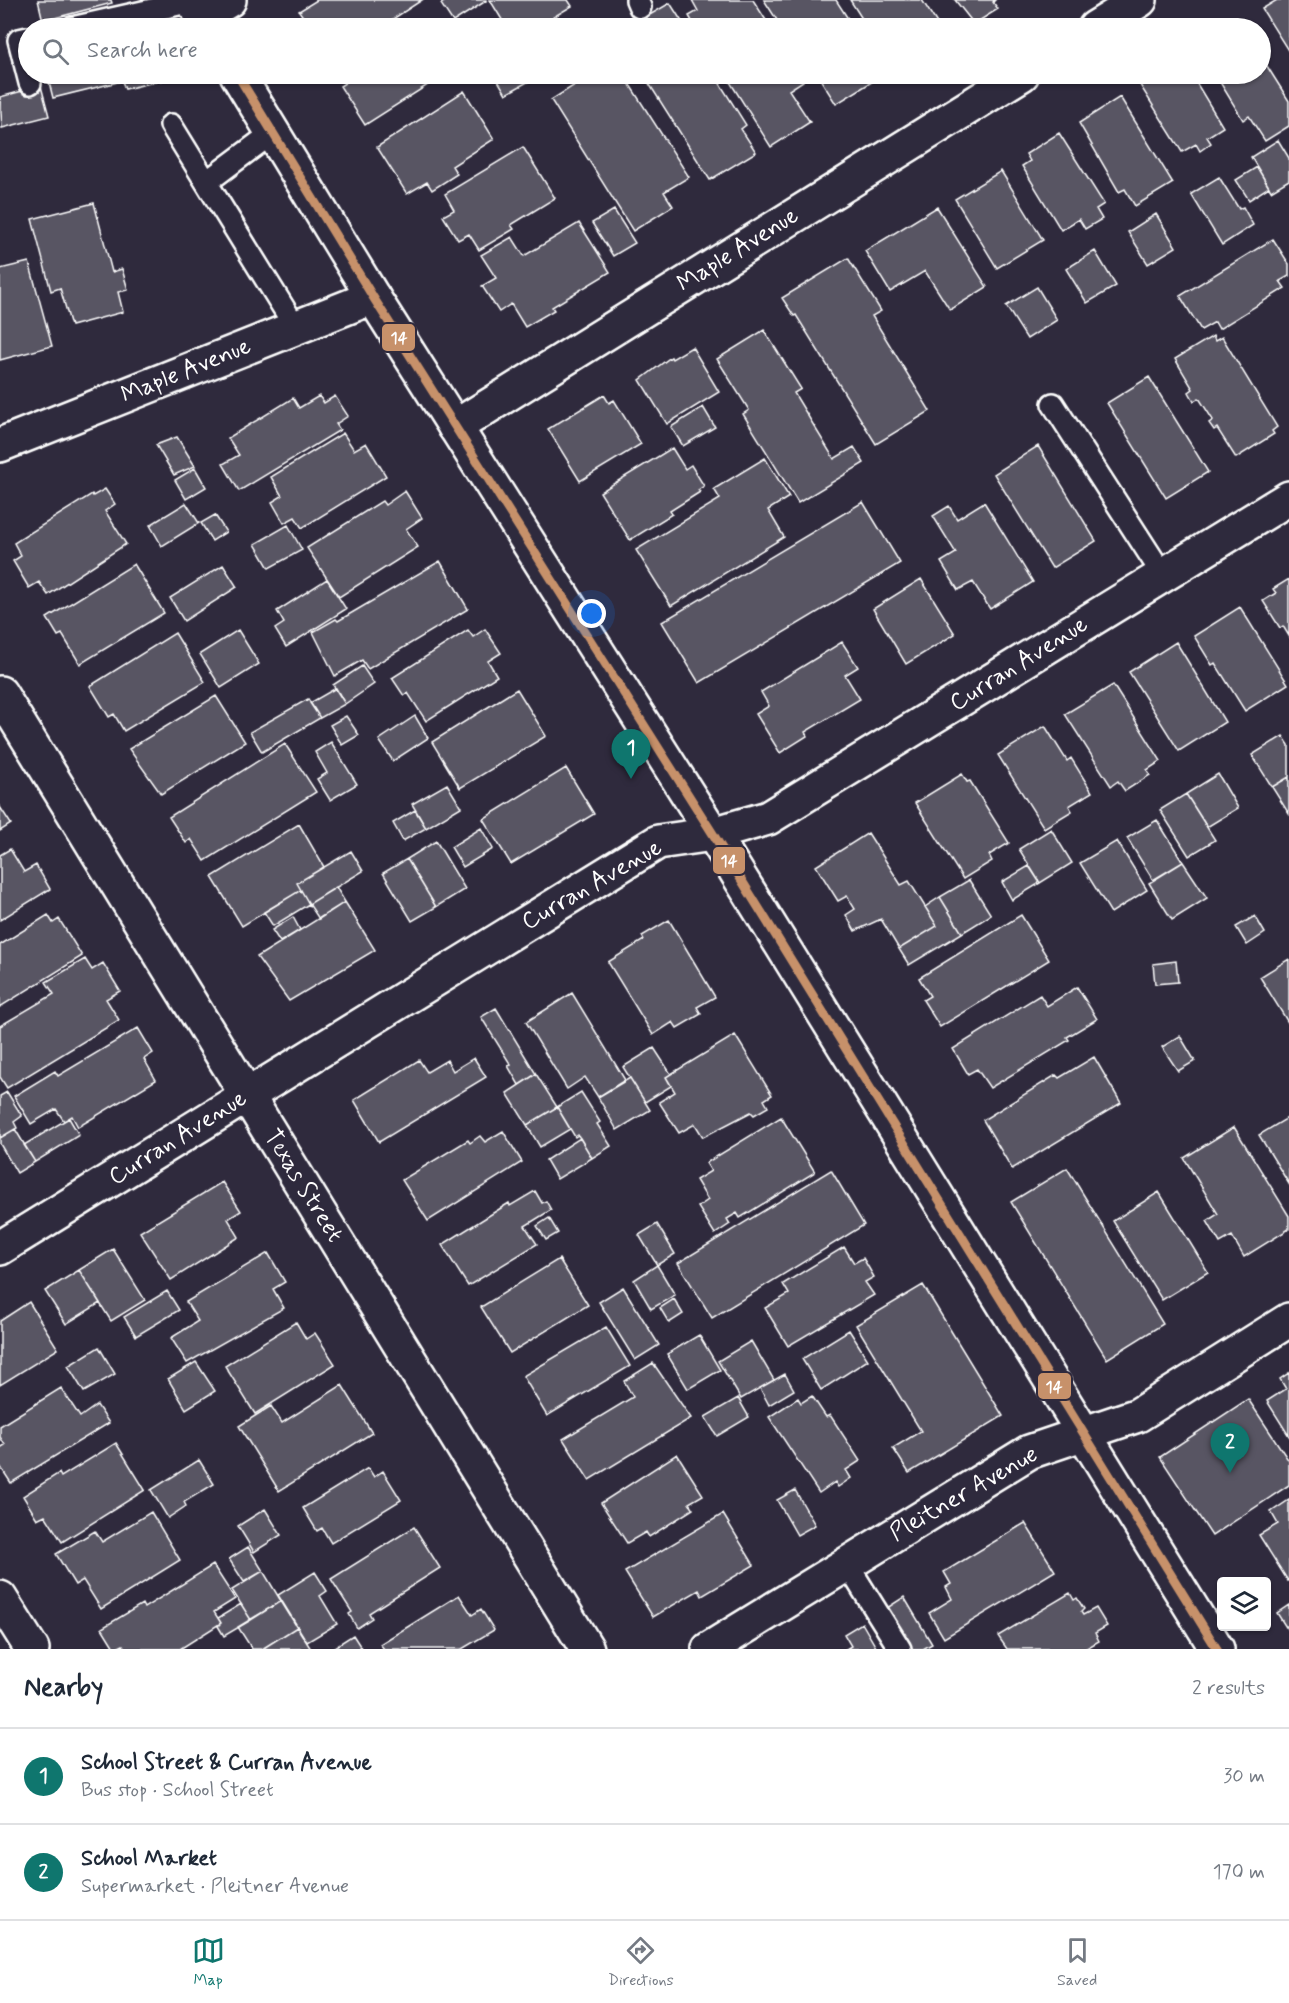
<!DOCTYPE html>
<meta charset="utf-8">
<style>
:root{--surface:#fff;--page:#f2f2f3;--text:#1f2937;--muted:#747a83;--line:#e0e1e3;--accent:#0f766e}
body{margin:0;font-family:Mynerve,sans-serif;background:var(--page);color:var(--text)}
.controls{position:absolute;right:18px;bottom:18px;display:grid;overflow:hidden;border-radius:6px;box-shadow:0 2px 4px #0004}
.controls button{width:54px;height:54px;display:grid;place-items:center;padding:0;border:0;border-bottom:2px solid var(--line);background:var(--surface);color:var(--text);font:30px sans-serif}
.you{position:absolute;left:592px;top:614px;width:21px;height:21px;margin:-15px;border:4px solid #fff;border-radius:50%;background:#1a73e8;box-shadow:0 0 0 9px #1a73e833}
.badge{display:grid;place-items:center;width:39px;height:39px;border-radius:50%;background:var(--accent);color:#fff;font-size:20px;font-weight:700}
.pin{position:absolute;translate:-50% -50px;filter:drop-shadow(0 2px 3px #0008)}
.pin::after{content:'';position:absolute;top:32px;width:21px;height:18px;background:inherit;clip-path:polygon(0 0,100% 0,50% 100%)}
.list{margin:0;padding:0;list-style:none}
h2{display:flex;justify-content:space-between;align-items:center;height:78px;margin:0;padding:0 24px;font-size:26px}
h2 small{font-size:20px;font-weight:400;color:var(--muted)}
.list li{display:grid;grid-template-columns:39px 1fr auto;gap:18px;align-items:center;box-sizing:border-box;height:96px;padding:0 24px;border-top:2px solid var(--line)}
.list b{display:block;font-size:22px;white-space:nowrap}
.list p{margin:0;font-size:20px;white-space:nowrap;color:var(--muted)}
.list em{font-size:20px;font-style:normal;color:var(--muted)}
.icon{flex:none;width:33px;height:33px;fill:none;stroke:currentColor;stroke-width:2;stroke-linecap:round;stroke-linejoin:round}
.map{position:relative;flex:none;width:1289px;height:1649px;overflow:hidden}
.search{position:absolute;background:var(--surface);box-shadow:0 2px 4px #0004;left:18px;right:18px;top:18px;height:66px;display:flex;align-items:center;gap:15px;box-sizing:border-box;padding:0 21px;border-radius:33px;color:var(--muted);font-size:22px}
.sheet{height:270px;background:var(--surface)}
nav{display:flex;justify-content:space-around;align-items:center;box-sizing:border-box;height:84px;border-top:2px solid var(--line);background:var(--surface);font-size:16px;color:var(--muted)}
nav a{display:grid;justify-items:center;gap:3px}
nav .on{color:var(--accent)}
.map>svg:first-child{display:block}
.building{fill:#595564;stroke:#fff;stroke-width:1.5}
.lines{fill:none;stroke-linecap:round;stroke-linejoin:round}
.service-casing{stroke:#fff;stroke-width:26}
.minor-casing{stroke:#fff;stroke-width:38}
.tertiary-casing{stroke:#fff;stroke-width:38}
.service{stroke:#2f2a3d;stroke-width:21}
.minor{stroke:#2f2a3d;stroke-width:33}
.tertiary{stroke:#2f2a3d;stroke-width:33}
.bus-1-casing{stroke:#2f2a3d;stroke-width:14}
.bus-1{stroke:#c7916a;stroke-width:9}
.labels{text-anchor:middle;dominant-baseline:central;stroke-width:4.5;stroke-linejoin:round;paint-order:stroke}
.street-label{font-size:24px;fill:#fff;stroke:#2f2a3d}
.line-badge{stroke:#2f2a3d;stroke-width:2}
.badge-label{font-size:16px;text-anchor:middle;font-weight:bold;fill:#fff}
</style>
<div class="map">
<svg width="1289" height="1649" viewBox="0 0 1289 1649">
<rect width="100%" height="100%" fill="#2f2a3d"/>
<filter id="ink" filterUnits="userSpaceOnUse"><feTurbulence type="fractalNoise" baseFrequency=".0167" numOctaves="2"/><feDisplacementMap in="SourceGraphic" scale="12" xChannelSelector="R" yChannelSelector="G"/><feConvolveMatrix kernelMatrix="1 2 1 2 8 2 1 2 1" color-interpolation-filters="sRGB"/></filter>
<g filter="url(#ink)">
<!-- building -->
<path class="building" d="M38,0h73l1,3 -69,18z
M317,0h105l-40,26 2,2h-73l-12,-17z
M447,0h39v1l-33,21 -12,-18z
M490,0h78l4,6 -37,22h-28z
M692,0h61l18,28h-75l-7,-12 9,-5z
M764,0h72l18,28h-72z
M850,0h72l18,28h-72z
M955,0h40l-2,2 5,7 -24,15z
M1277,0h12v52l-27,-43z
M670,3l16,25h-40l-5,-8z
M144,18l6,10h-45z
M1260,55l29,46v25l-24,15 -16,-25 -6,4 -28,-46h45z
M47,74h131l2,2 -55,13 -3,-8 -69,17z
M359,74h86l-80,51 -25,-39z
M494,74h36l3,5 -27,15z
M584,74h39l66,103 -25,15 9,14 -40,25 -82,-131 35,-22z
M643,74h71l32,51 -5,4 15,23 -46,28z
M725,74h74l4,7 -14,9 21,32 -39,25z
M810,74h72l1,1 -47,29 -19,-30 -5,3z
M1158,74h33l32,53 -16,10 4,6 -11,8 -4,-7 -14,8 -42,-67z
M41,86l8,30 -47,12 -2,-31z
M464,91l30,48 -42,27 5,8 -25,16 -5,-8 -20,12 -30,-47z
M1120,97l53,86 -38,23 -10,-17 -6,3 -40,-69z
M1059,133l45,71 -8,5 6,10 -17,10 -6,-10 -18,11 -39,-64 8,-5 -4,-7z
M1278,140l11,18v22l-18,11 -20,-34z
M523,147l32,51 -44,27 3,4 -35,21 -10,-16 -11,6 -15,-24 11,-6 -9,-16z
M1257,167l12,20 -20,13 -13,-20z
M1001,171l42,69 -46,28 -42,-69z
M1219,177l20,32 4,-2 10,18 -31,20 -31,-51z
M94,203l18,69 10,-3 6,21 -10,2 5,20 -52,14 -11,-38 -9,3 -19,-72z
M937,207l50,80 -37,23 -25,-39 -35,21 -25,-41z
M614,210l21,33 -22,13 -21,-33z
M1156,214l20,33 -28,17 -20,-32z
M579,223l31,49 -58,35 2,3 -29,17 -14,-23 -12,8 -17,-26 14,-8 -15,-23 31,-18 12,19z
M1273,239l16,25v12l-9,5 5,7 -66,41 -4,-7 -14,8 -21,-34z
M1095,251l21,35 -29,17 -21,-34z
M848,258l33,53 -9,5 58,95 -54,33 -80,-129 -2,1 -12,-18z
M29,262l23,84 -52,14v-91z
M1037,287l20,33 -30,19 -21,-33z
M764,330l37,59 -7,4 40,66 20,-12 10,16 -66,40 -55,-89 6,-4 -32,-51z
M1213,336l2,5 7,-4 55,90 -5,4 2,3 -38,24 -19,-30 -3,2 -5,-7 4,-3 -14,-22 -5,3 -5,-9 4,-3 -18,-30z
M692,347l27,45 -52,32 -27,-44 31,-23 1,2z
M1149,377l59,95 -42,26 -59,-95z
M604,395l5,8 5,-3 27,44 -61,37 -32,-52z
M319,396l5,7 11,-7 13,20 -12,8 4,6 -101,61 -16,-27 16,-9 -11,-17 65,-40 6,10z
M703,407l12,20 -32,19 -12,-19z
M343,433l11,17 12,-7 20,33 -84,52 -7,-11 -11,6 -12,-21 10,-6 -11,-19z
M177,437l18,29 -21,9 -18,-30z
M1038,446l58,95 -44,27 -58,-94z
M672,448l13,21 6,-4 13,21 -6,4 2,2 -30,19 2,3 -42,26 -30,-48z
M765,458l24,39 -21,13 16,27 -113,69 -35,-56 84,-51 -6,-10z
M195,468l11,19 -20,12 -11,-19z
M105,489l10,15 -10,7 21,33 -78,51 -9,-13 -10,6 -16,-27 8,-5 -7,-13 78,-49 1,2z
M405,491l17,27 -16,11 12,18 -79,50 -32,-49 75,-47 3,4z
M863,502l37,61 -201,120 -37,-61z
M984,502l49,80 -43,27 -17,-27 -15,8 -17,-28 15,-9 -23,-37 16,-10 8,13z
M186,503l13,20 -37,23 -12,-21z
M215,515l11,17 -14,9 -11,-18z
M288,525l14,25 -33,18 -14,-24z
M440,561l28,48 -100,60 -6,-9 -27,16 -22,-44 23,-13 2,2z
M134,564l30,49 -84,51 -18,-30 -4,2 -11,-18z
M223,565l14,22 -53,34 -14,-23z
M327,579l19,30 -60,38 -11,-18 9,-6 -7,-12z
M921,579l34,55 -49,30 -33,-55z
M1289,579v57l-6,-10 -3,2 -17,-27 13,-8 -3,-4z
M1240,607l48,77 -43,27 -30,-48 -3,2 -18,-29z
M485,629l16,24 -13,8 9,15 -71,45 -18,-28 -4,3 -12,-18 76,-48 5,7z
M238,630l21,34 -38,24 -21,-34z
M175,633l30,49 -81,49 -10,-17 -5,3 -19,-31z
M842,642l16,25 -13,8 15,24 -55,33 2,4 -27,17 -24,-39 13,-8 -8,-14z
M1176,642l49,80 -46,29 -50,-79z
M362,666l12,18 -29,20 -12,-19z
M1113,685l48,76 -14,9 3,5 -25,16 -7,-10 -7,5 -46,-72z
M336,688l9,16 -25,14 -10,-15z
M517,689l29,47 -86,52 -28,-46z
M216,696l29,46 -84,52 -32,-45z
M308,699l12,19 -58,34 -12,-20z
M346,716l13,19 -17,10 -12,-20z
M415,716l13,22 -35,23 -14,-21z
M1045,726l22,35 4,-3 21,34 -23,14 3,5 -28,17 -46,-73z
M1283,736l6,9v32l-17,10 -20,-32z
M331,742l26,42 -27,16 -13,-21 10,-6 -12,-21z
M285,744l31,48 -111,69 -14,-22 -5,4 -17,-26z
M566,768l28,46 -83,50 -28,-45z
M962,774l5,8 3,-1 39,62 -20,12 3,6 -29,18 -48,-76z
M1218,774l20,34 -31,19 -21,-33z
M1289,777v37l-17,-27z
M447,784l14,23 -35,21 -14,-24z
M1186,794l29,46 -26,16 -29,-46z
M0,807l11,17 -11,7z
M415,810l11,18 -23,13 -10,-18z
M1157,820l26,42 -30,18 -26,-42z
M299,824l25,43 -27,16 4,7 -59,36 -30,-49z
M481,828l12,21 -30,18 -12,-20z
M1051,829l21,34 -32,20 -21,-34z
M868,833l33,52 8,-4 28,45 -38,23 -18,-30 -26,12 -9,-16 9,-6 -8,-13 -9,5 -22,-35z
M436,841l29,48 -29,18 -29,-48z
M1117,841l30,49 -36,23 -31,-50z
M10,849l14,23 12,-7 14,24 -50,31v-65z
M351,851l12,20 -54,33 -12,-21z
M407,859l29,48 -24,14 -29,-48z
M1183,862l24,36 -35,22 -23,-37z
M1029,866l11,17 -28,17 -10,-18z
M969,880l22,35 -29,18 -22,-36z
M336,887l9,15 -26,17 -10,-15z
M301,890l8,14 -36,22 -9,-14z
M940,897l22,36 -53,32 -10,-16 38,-23 -12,-19z
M345,902l30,48 -86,51 -32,-44z
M48,915l5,8 6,-4 23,37 -82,51v-62z
M1021,915l28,45 -109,67 -17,-27 7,-4 -11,-18z
M1255,916l10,17 -18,12 -11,-18z
M293,917l7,13 -20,12 -8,-12z
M669,920l46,77 -18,10 4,7 -24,14 -4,-6 -20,13 -45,-73 36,-22 -2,-4z
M85,959l7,11 11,-7 17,28 -14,8 13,21 -112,68 -7,-11v-51l54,-32 -8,-12z
M1289,959v65l-29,-47z
M1176,961l2,21 -23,2 -2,-20z
M1077,987l20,32 -30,18 2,3 -79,48 -13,-19 -9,5 -15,-25 87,-54 7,11z
M572,993l53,87 -27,17 -13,-20 -18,12 -41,-67z
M496,1008l40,66 -17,11 -11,-19 3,-1 -30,-48z
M138,1028l15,25 -9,6 12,21 -78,47 -6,-11 -8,5 -8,-12 -25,15 -17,-28 41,-25 3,5z
M735,1035l37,60 -8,5 4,7 -14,8 -3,-3 -48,25 -8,-13 -16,9 -20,-31 16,-10 -9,-15z
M1180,1036l15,25 -17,10 -16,-24z
M654,1048l17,26 -5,3 5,9 -26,16 -22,-35z
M1094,1057l27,46 -109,66 -29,-49 73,-45 3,3z
M474,1058l12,19 -107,65 -25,-42 65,-40 8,12 20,-12 6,11z
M536,1074l21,33 -30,18 -20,-32z
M630,1078l20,32 -33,20 -19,-33z
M7,1092l15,24 -8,6 3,6 -17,10v-42z
M581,1092l19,30 -3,2 14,22 -19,12 -14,-23 -3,2 -18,-30z
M557,1107l13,22 -30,18 -13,-22z
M781,1117l34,55 -75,46 -3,-5 -10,6 3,5 -15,10 -17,-27 10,-7 -12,-20 15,-9 -5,-8z
M1289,1117v67l-30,-49z
M69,1118l10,17 -44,27 -11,-17z
M1234,1127l55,89v13l-45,28 -12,-21 -12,7 -13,-22 11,-7 -34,-56z
M15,1129l20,33 -18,11 -17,-29v-6z
M503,1131l19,31 -94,59 -26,-41 66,-40 2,3 10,-7 5,6z
M580,1138l12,20 -35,21 -11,-19z
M1067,1168l96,156 -56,35 -96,-157z
M831,1170l33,55 -152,93 -34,-55z
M222,1182l19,29 -13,8 11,18 -68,43 -31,-48z
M535,1191l7,12 4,-2 5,9 -26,16 12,18 -69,42 -26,-41 67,-42 1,3z
M1159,1192l49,80 -46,28 -49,-79z
M549,1218l9,15 -12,7 -9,-14z
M657,1224l18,30 -18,11 -18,-30z
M844,1247l10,16 9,-5 11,19 -9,5 9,13 -86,51 -23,-38 24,-14 -6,-10z
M113,1249l32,51 -34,21 -32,-51z
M268,1253l17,29 -12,7 11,19 -97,55 -16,-25 27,-17 -12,-19z
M559,1259l29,46 -78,48 -29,-46z
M657,1265l18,30 -24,14 -17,-29z
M79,1270l21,33 -34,21 -21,-33z
M923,1285l80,131 -94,57 -16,-25 28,-17 -65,-106z
M623,1287l36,58 -24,15 -36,-58z
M167,1291l12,19 -43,26 -12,-19z
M674,1299l9,15 -14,9 -9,-15z
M29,1302l29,47 -58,36v-64z
M296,1322l10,17 9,-6 20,31 -80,50 -30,-48z
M606,1327l24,39 -83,50 -24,-40z
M849,1330l19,30 -47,30 -19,-31z
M699,1335l21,35 -32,19 -21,-35z
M751,1341l23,39 -33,19 -23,-38z
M99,1347l16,27 -31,18 -16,-26z
M196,1362l19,29 -29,18 -18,-30z
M653,1363l38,55 -102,62 -26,-41 70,-42 -9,-16z
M1289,1373v63l-22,-35 19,-12 -6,-10z
M785,1374l9,16 -25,15 -9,-17z
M342,1385l30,48 -93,58 -40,-65 32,-20 11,17z
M61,1388l19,29 17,-12 12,18 -98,60 -11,-17v-18l5,-3 -5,-8v-11z
M812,1396l14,21 4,-2 30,46 -14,9 5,8 -13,9 -3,-5 -16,11 -50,-76 29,-19 3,5z
M738,1398l11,19 -32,19 -12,-19z
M1248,1399l41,62v24l-77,51 -52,-79z
M116,1443l29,47 -83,52 -17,-27 -8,4 -14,-23 36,-23 2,4z
M677,1454l26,41 -14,8 4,6 -44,28 -3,-5 -19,11 -26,-40z
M199,1460l15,24 -30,18 2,4 -18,12 -17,-28z
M368,1468l6,9 9,-6 18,29 -70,43 -9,-15 -5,3 -14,-23z
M795,1490l20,35 -18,10 -20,-35z
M1289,1500v80l-1,1 -29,-46 19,-11 -7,-12z
M265,1509l16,26 -27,17 -16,-26z
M151,1512l29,48 -79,49 -18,-29 -8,5 -19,-31 39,-23 7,11z
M723,1514l31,51 -52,31 -3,-6 -46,27 -28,-45z
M1025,1523l30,48 -111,67 -15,-25 23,-14 -6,-12 5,-3 -7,-12z
M414,1527l26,41 -71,45 3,5 -15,10 -8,-14 3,-2 -21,-33z
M248,1547l15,24 -19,11 -15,-23z
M213,1565l22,34 -21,13 7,11 -41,26h-54l-3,-4 -8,4 -13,-21 40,-24 2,4z
M263,1571l18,30 -30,19 -19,-30z
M315,1572l12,19 -7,5 17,28 -30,18 -29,-47z
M1070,1593l4,7 3,-2 7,11 -3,3 2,3 13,-7 11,18 -12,7 4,8 -14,8h-78l-9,-13z
M459,1595l13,20 9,-6 13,21 -32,19h-78l-4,-5z
M904,1597l28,47 -9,5h-12l-24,-41z
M281,1601l16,26 -35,22h-10l-14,-22z
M241,1604l10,16 -27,16 -6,-10 3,-3 -3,-5z
M1289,1605v27l-12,-19z
M862,1623l15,26h-31l5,-3 -7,-12z
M297,1627l14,22h-49z
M353,1635l9,14h-31z"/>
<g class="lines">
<!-- service casing -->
<g class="service-casing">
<path id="service" d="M637,0l3,7
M72,28l120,-27
M28,38l-9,2 11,43
M171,125l125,203
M208,181l64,-48
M1053,404l110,171
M847,1564l53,85"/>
</g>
<!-- minor casing -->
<g class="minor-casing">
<path id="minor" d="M203,16l26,-16
M1095,28l45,-28
M455,427l567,-353
M0,445l373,-148
M0,693l587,956
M0,1248l658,-406 55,-8 55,-16 521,-320
M0,1598l32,51
M709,1649l320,-197 109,-37 151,-95"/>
</g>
<!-- tertiary casing -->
<g class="tertiary-casing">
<path id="tertiary" d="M192,0l18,28
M237,74l136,223 340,537 504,815"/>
</g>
<!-- service -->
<use href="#service" class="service"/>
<!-- minor -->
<use href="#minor" class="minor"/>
<!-- tertiary -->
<use href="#tertiary" class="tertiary"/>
<!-- bus-1 casing -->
<g class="bus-1-casing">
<path id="bus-1" d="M237,74l136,223 340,537 504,815"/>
</g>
<!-- bus-1 -->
<use href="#bus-1" class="bus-1"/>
</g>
</g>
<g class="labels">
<!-- street labels -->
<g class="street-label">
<text transform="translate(738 250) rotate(-32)">Maple Avenue</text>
<text transform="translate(186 371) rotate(-22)">Maple Avenue</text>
<text transform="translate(1019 664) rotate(-32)">Curran Avenue</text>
<text transform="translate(592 885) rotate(-30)">Curran Avenue</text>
<text transform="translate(178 1138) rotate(-32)">Curran Avenue</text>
<text transform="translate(303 1186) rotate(58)">Texas Street</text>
<text transform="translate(964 1494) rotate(-30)">Pleitner Avenue</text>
</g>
</g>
<g class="line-badge">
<rect x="381" y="323" width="35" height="29" rx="6" fill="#c7916a"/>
<rect x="712" y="846" width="34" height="29" rx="6" fill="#c7916a"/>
<rect x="1037" y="1372" width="35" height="28" rx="6" fill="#c7916a"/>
</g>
<g class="badge-label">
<text x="399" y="343">14</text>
<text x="729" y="866">14</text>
<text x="1054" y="1392">14</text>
</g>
</svg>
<div class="controls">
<button><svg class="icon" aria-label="layers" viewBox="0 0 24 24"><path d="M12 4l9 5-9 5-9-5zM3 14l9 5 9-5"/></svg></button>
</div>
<div class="you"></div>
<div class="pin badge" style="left:631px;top:779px">1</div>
<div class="pin badge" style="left:1230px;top:1473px">2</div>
<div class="search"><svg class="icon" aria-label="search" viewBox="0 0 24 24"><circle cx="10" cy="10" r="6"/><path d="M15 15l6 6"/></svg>Search here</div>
</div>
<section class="sheet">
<h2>Nearby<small>2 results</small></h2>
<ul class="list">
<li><span class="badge">1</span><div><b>School Street &amp; Curran Avenue</b><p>Bus stop · School Street</p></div><em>30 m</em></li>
<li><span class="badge">2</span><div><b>School Market</b><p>Supermarket · Pleitner Avenue</p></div><em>170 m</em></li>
</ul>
</section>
<nav>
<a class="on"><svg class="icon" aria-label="map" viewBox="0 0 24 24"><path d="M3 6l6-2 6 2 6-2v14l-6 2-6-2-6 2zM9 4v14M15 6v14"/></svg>Map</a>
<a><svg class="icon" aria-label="directions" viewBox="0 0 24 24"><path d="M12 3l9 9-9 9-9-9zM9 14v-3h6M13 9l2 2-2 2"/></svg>Directions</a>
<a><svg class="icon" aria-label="saved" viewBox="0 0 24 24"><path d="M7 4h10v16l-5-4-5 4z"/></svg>Saved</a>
</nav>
